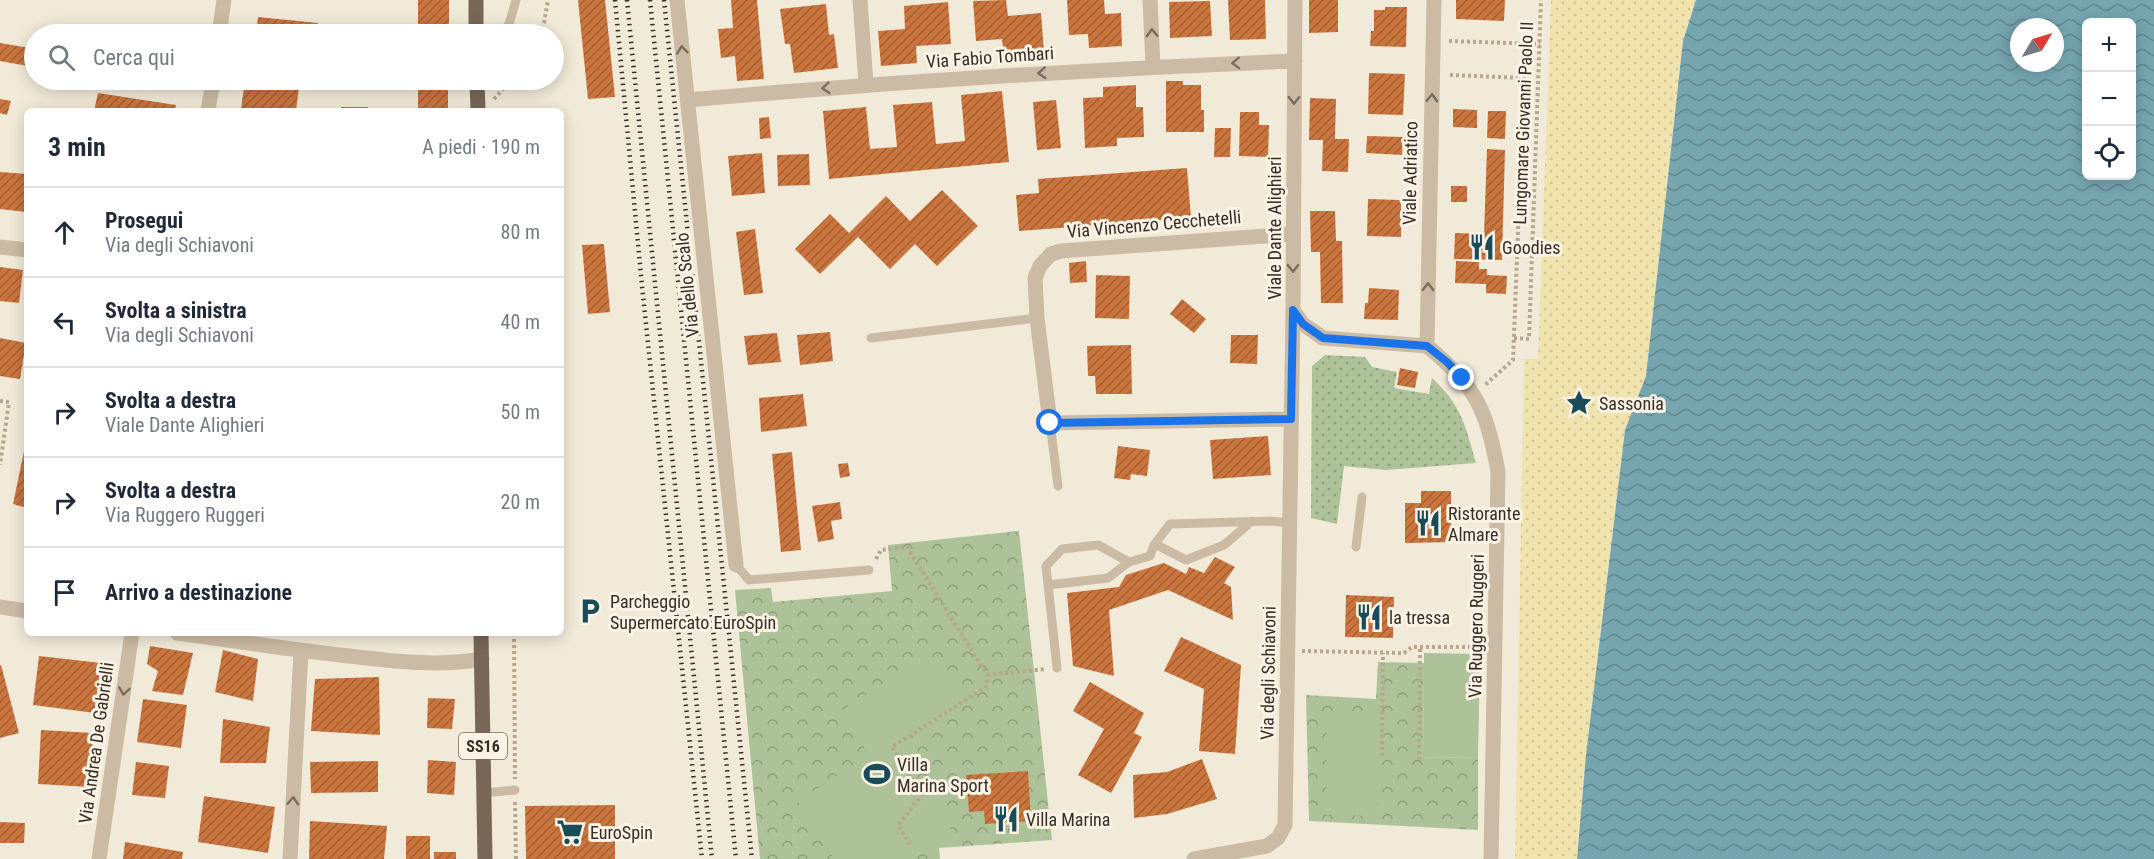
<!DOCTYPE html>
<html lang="it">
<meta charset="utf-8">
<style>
:root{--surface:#fff;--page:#f6f6f7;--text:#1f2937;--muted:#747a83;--line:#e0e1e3}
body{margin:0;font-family:"Roboto Condensed",sans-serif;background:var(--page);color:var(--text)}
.controls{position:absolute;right:18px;top:18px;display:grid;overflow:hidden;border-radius:9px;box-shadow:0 3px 15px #0003}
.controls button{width:54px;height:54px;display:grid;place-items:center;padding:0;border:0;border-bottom:2px solid var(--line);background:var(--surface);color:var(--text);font:30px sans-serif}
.compass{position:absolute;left:2010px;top:18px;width:54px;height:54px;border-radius:50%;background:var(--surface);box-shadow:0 3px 15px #0003;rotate:52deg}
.stop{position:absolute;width:18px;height:18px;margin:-14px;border:4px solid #1a73e8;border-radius:50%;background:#fff}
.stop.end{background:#1a73e8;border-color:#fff;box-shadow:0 2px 6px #0008}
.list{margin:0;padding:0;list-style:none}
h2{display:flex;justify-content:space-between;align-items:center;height:78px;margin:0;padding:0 24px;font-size:26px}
h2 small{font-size:20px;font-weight:400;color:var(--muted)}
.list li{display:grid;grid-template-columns:39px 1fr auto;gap:18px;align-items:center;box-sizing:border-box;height:90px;padding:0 24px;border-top:2px solid var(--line)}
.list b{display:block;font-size:22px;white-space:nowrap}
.list p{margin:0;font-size:20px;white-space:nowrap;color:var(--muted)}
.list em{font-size:20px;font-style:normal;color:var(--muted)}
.icon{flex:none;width:33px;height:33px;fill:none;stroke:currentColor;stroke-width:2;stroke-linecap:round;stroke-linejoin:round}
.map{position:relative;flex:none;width:2154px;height:859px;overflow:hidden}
.search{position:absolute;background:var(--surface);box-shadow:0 3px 15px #0003;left:24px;top:24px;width:540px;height:66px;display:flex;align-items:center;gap:15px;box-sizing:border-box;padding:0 21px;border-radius:33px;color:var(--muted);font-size:22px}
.panel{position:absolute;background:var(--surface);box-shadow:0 3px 15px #0003;left:24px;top:108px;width:540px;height:528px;border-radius:9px}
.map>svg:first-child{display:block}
.grass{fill:url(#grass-dots)}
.sand{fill:url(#sand-dots)}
.park{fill:url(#park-crowns)}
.pitch{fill:#adc298}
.water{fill:url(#water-waves);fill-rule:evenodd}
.building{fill:url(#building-hatch)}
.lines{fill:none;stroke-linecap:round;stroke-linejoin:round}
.path{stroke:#b6a68e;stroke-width:4;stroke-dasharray:3 3;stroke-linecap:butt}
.service{stroke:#cbbba4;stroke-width:9}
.minor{stroke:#cbbba4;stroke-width:15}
.tertiary{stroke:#cbbba4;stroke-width:15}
.primary{stroke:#786756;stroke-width:15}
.rail{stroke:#362d26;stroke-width:4.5;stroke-dasharray:1.5 4.5;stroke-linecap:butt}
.oneway{stroke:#796d5f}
.route{stroke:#1a73e8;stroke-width:8}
.labels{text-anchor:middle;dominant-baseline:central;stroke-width:6;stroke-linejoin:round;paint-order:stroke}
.shield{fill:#faf3e5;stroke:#71685f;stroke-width:1.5}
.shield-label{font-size:16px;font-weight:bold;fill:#362d26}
.street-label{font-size:18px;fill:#362d26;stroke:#faf3e5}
.poi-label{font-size:18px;fill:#362d26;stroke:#faf3e5;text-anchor:start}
</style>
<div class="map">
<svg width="2154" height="859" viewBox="0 0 2154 859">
<defs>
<pattern id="grass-dots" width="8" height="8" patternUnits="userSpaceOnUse" patternTransform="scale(1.5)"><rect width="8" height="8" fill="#adc298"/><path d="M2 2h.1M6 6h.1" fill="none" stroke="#8e9e7c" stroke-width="1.8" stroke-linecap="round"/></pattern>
<pattern id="sand-dots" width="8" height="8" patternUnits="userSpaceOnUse" patternTransform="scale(1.5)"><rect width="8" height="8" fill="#f0e3ad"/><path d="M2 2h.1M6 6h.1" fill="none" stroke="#cec395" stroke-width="1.8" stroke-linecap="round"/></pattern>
<pattern id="park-crowns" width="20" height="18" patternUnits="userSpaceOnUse" patternTransform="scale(1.5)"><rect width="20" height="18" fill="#adc298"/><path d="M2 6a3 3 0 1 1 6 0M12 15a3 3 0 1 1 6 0" fill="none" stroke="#8e9e7c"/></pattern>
<pattern id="water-waves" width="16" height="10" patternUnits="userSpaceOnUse" patternTransform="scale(1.5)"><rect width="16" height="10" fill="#76a5b0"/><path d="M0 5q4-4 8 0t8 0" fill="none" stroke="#62878f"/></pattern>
<pattern id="building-hatch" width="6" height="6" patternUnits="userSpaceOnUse" patternTransform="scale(1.5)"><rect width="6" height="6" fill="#cb753e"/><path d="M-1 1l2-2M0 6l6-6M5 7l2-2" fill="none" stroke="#a66034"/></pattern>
</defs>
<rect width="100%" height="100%" fill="#f2ead8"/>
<!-- grass -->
<path class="grass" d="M1325,355l40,2 7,10 25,5 -3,16 35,6 3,-16c30,28 33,47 44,85l-90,7 -42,-4 -7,58 -26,-6 1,-152z"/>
<!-- sand -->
<path class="sand" d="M1551,0h145l-13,41 -37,336 -21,53 -39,325 -9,104h-62l9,-500h14z"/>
<!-- park -->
<path class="park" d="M1019,531l33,309 -113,8 1,11h-180l-25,-269 36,-2 2,14 119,-11 -4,-46z
M1378,662l46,1 -1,94 55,1v72l-169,-9 -3,-126 70,4z"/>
<!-- pitch -->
<path class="pitch" d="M1424,653l56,1 -2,104 -55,-1z
M931,654l32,48 -67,43 31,48 1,21h20l5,32 -32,3 -16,10h-71l-36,-58 71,-46 -28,-44z
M1327,711l52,1 -2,104 -51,-1z"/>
<!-- water -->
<path class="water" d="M1696,0h458v859h-577l9,-104 39,-325 21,-54 37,-335zM2086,22h46v154h-46zM2019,27h36v36h-36z"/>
<!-- building -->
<path class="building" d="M418,0h31v34h-31z
M578,0h27l10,97 -27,2z
M731,0h26l7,79 -27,2 -2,-25 -14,2 -3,-29 15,-1z
M1006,0l2,16 33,-3 3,39 -40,3 -2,-16 -26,2 -3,-40z
M1067,0h37l1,14 16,-1 1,33 -33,2 -1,-14 -19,1z
M1228,0h37l1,39 -36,1z
M1309,0h29v32l-29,1z
M1456,0h49l-1,21 -48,-2z
M1210,1l2,35 -42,2 -1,-36z
M948,2l3,42 -35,2 1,17 -36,3 -3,-35 27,-2 -1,-23z
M826,4l3,31 5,-1 4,34 -44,5 -4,-29h-5l-5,-35z
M1385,7h22l-1,40 -36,-1 1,-15h3v-21h11z
M258,17l60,6 -2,11h-60z
M0,43l30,5 -2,18 -28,-5z
M1369,73l36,1 -2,41 -35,-1z
M245,80h55l-4,31h-35l-20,-2z
M418,80h30v31h-30z
M1166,81h17v4h18v25h3v22h-38z
M1136,85v22h7l1,30 -27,1v8l-32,2 -2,-50 20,-1v-10z
M1002,91l7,71 -180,17 -6,-68 43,-4 4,42 27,-2 -4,-42 39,-3 4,42 29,-3 -4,-46z
M98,93l78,12 -1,6h-81z
M1310,98l26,1 -1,40h14l-1,33 -26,-1 1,-31h-14z
M0,99l11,2 -4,14 -7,-2z
M1056,100l5,48 -24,2 -4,-48z
M341,107h27v4h-27z
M1453,109l24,1v18l-24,-1z
M1488,111h18l-1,28 -18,-1z
M1240,112h19v13h10l-1,32 -29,-1z
M769,117l2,21 -11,1 -1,-21z
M1215,128h16l-1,29h-16z
M1367,136l36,1 -1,18 -36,-2z
M1487,149l18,1 -3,110 -48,-1 1,-26 29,1z
M762,153l3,40 -33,3 -4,-40z
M809,154l1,31 -32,1 -1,-31z
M1187,168l4,50 -172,13 -3,-36 23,-2 -1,-14z
M0,172l27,2 -1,38 -26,-3z
M1451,186h16v16h-16z
M942,190l36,36 -41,40 -22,-22 -25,25 -32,-32 -38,37 -25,-25 35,-35 19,19 37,-37 24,25z
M1368,199l33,1v37l-34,-1z
M1310,211h25l1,30h6l1,62h-22l-1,-51h-9z
M755,229l8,64 -19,2 -8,-63z
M604,244l6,68 -22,2 -6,-69z
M1086,261l1,21 -17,1 -1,-20z
M1456,261l23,1v7h8v6l20,1 -1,18 -20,-1v-9l-31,-1z
M0,267l23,3 -4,33 -19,-2z
M1096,275l34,1 -1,43 -34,-1z
M1369,288l30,2 -1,30 -34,-1 1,-16h3z
M1182,299l24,20 -12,14 -24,-19z
M830,332l3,29 -33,4 -3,-30z
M777,333l4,29 -33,3 -4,-29z
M1231,335h27l-1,29 -27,-1z
M0,338l26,5 -6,36 -20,-3z
M1131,345l1,49h-36l-1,-18h-7l-1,-30z
M1400,368l18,4 -3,16 -18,-3z
M803,394l4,32 -46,6 -2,-34z
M1268,436l3,39 -58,4 -3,-39z
M26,442h1v66l-14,-4z
M1118,446l32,4 -3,26 -16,-2 -1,6 -16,-2z
M792,452l9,98 -20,2 -9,-98z
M848,463l2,13 -10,2 -2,-14z
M1421,491h30v51l-46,1v-40h16z
M840,502l2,17 -11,2 3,18 -16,3 -6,-36z
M1215,557l20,10 -11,16 7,4 2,33 -65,-30 -59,20 5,66 -41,-10 -6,-73 52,-6 7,-12 38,-12 22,11 3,-7 15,6z
M1346,595l48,2 -1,41 -48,-1z
M1181,637l60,28 -6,89 -36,-3 5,-62 -40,-18z
M150,646l43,7 -10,42 -31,-4 6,-20 -11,-7z
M223,650l35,9 -5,42 -38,-9z
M39,656l62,7 -6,50 -62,-8z
M1,665l18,68 -19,5v-72z
M379,677l1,58 -69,-4 4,-52z
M1090,682l54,31 -10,20 8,4 -31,56 -33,-18 26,-46 -31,-18z
M428,698l27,1 -3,30 -25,-1z
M143,699l44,6 -6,43 -44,-6z
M223,719l47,8 -4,36h-46z
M41,730l52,3 -3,54 -52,-3z
M1202,759l15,40 -50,15 -33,4 -1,-43 34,-3z
M428,760l28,2 -2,33 -27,-2z
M378,761v31l-67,1 -1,-31z
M136,762l33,4 -4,32 -33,-3z
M1028,771l3,50 -46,3 -1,-13 -15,1 -3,-37z
M204,796l71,11 -7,46 -70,-11z
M615,805v54h-89l-1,-53z
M310,821l77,5 -3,33h-75z
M0,822l25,1 -1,20h-24z
M406,836h24v23h-24z
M125,842l58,10 -1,7h-59z
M434,852h22v7h-22z"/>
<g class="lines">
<!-- path -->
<path class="path" d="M539,34l5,-11 4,-23
M1449,41l91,3
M1450,75l74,3 -11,282 -28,25
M494,99l17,-19
M1514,338l15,1 12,-339
M0,401l9,1 -9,63
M876,559l5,-9 26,-3 80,128 -1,12 -94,60 30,48 -24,30 12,20
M514,633l1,146
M1302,651l102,2 8,-6h66
M987,675l59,-6
M1382,756l1,-103
M1419,760l1,-113
M515,802l1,57"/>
<!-- service -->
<path class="service" d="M501,34l8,-10 7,-24
M871,338l166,-20
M1050,423l8,63
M1155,544l31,16 38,-15 28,-24
M1356,547l6,-50
M736,565l13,15 120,-10
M1048,585l60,-7 21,-16
M1057,668l-11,-102 16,-17 36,-4 31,17 21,-6 4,-11 16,-21 101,-3 19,2
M484,793l31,-3"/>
<!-- minor -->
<path class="minor" d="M677,0l59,565
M860,0l6,84
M1150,0l3,66
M219,34l5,-34
M688,100c202,-18 404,-31 607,-39
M208,111l5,-31
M1427,346c50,41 59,63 71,125l-7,388
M1291,419l-241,4 -13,-105 -2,-40 5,-12 11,-12 10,-3 231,-17
M0,607l27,4
M177,633c57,8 115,17 172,23 45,5 88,11 133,3
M99,859l33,-226
M290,859l11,-208
M1194,859l73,-13 11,-8 7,-13 8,-515"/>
<!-- tertiary -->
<path class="tertiary" d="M1295,0l-2,310 10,14 20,14 104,8 7,-346
M0,247l27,3"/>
<!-- primary -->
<path class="primary" d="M476,0v34
M477,80l1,31
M481,633l4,226"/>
<!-- rail -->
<path class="rail" d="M615,0l27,286 60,573
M627,0l85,859
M650,0l86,859
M664,0l88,859"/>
</g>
<!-- one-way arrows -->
<defs><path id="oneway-chevron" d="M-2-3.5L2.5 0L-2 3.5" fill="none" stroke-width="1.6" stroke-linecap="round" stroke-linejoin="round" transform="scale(1.5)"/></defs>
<g class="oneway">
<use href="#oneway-chevron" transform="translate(1152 33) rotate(-92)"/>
<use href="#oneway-chevron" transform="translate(682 50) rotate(-96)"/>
<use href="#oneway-chevron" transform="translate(1236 63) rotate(178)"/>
<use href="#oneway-chevron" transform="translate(1042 73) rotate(176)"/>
<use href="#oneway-chevron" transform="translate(826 88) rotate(175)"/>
<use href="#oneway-chevron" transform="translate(1432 98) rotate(-88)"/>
<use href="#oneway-chevron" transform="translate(1294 100) rotate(91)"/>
<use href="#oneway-chevron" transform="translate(1293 268) rotate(89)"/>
<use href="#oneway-chevron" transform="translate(1428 287) rotate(-89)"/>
<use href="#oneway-chevron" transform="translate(124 691) rotate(98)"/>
<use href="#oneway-chevron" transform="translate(293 801) rotate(-87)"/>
</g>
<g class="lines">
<!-- route -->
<path class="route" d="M1050,423l241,-4 2,-109 10,14 20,14 104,8 20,16 15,16"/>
</g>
<!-- icons -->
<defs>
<g id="restaurant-bare" transform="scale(2.07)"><path d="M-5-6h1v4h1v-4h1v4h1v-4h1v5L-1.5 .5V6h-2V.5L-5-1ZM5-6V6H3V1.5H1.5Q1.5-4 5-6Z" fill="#1a4b59" stroke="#faf3e5" stroke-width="2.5" paint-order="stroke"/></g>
<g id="sight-bare" transform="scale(2.07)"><path d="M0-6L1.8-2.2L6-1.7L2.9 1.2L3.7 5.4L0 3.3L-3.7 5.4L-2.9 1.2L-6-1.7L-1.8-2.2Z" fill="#1a4b59" stroke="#faf3e5" stroke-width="2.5" paint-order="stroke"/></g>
<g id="parking-bare" transform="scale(2.07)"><path d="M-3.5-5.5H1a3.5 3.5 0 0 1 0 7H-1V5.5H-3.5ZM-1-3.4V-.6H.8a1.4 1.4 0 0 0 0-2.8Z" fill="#1a4b59" stroke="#faf3e5" stroke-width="2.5" paint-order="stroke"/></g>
<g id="stadium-bare" transform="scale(2.07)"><path d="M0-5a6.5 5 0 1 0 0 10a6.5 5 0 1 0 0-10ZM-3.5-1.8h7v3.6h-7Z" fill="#1a4b59" stroke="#faf3e5" stroke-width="2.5" paint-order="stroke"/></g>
<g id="supermarket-bare" transform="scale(2.07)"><path d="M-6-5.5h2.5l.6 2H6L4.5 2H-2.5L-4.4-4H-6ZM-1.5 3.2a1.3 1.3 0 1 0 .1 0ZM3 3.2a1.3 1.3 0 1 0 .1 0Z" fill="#1a4b59" stroke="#faf3e5" stroke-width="2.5" paint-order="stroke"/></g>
</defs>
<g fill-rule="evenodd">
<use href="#restaurant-bare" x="1482" y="247"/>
<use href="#sight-bare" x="1579" y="403"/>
<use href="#restaurant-bare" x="1428" y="523"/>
<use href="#parking-bare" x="590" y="611"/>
<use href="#restaurant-bare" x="1369" y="617"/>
<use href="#stadium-bare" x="877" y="774"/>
<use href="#restaurant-bare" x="1006" y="819"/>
<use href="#supermarket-bare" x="570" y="832"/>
</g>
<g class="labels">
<!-- shield labels -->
<rect class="shield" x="459" y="733" width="48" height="26" rx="4.5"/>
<g class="shield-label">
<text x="483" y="746">SS16</text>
</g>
<!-- street labels -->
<g class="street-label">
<text transform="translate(990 57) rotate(-4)">Via Fabio Tombari</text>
<text transform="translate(1523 123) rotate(-88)">Lungomare Giovanni Paolo II</text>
<text transform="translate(1410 173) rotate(-89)">Viale Adriatico</text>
<text transform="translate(1154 224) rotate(-5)">Via Vincenzo Cecchetelli</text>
<text transform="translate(1274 228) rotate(-90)">Viale Dante Alighieri</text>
<text transform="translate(687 285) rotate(-96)">Via dello Scalo</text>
<text transform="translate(1476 626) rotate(-89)">Via Ruggero Ruggeri</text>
<text transform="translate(1268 673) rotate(-89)">Via degli Schiavoni</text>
<text transform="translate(96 743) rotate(-82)">Via Andrea De Gabrielli</text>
</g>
<!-- poi labels -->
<g class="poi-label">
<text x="1502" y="247">Goodies</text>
<text x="1599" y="403">Sassonia</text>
<text x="1448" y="513">Ristorante<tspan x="1448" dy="21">Almare</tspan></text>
<text x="610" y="601">Parcheggio<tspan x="610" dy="21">Supermercato EuroSpin</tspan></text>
<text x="1389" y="617">la tressa</text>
<text x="897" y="764">Villa<tspan x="897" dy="21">Marina Sport</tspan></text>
<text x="1026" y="819">Villa Marina</text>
<text x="590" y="832">EuroSpin</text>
</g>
</g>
</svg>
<div class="controls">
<button>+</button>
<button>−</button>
<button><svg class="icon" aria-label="locate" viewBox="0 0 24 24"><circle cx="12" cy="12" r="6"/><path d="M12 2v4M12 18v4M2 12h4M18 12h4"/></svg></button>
</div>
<svg class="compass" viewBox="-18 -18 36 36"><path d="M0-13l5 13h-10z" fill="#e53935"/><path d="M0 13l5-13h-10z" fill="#747a83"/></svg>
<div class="stop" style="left:1050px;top:423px"></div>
<div class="stop end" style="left:1462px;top:378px"></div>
<div class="search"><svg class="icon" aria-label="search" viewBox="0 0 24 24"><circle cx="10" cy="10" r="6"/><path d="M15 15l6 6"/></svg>Cerca qui</div>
<section class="panel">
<h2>3 min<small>A piedi · 190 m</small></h2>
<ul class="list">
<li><svg class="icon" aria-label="ahead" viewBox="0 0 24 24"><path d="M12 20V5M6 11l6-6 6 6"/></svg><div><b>Prosegui</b><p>Via degli Schiavoni</p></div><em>80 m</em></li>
<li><svg class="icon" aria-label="left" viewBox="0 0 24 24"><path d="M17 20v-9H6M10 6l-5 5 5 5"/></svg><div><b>Svolta a sinistra</b><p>Via degli Schiavoni</p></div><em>40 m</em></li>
<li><svg class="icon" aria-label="right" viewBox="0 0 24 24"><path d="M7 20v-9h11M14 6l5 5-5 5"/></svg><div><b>Svolta a destra</b><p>Viale Dante Alighieri</p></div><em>50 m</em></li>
<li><svg class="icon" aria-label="right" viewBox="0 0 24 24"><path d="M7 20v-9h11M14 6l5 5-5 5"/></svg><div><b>Svolta a destra</b><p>Via Ruggero Ruggeri</p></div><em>20 m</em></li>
<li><svg class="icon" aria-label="arrive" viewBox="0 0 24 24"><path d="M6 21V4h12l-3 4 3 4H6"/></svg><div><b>Arrivo a destinazione</b></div></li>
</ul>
</section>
</div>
